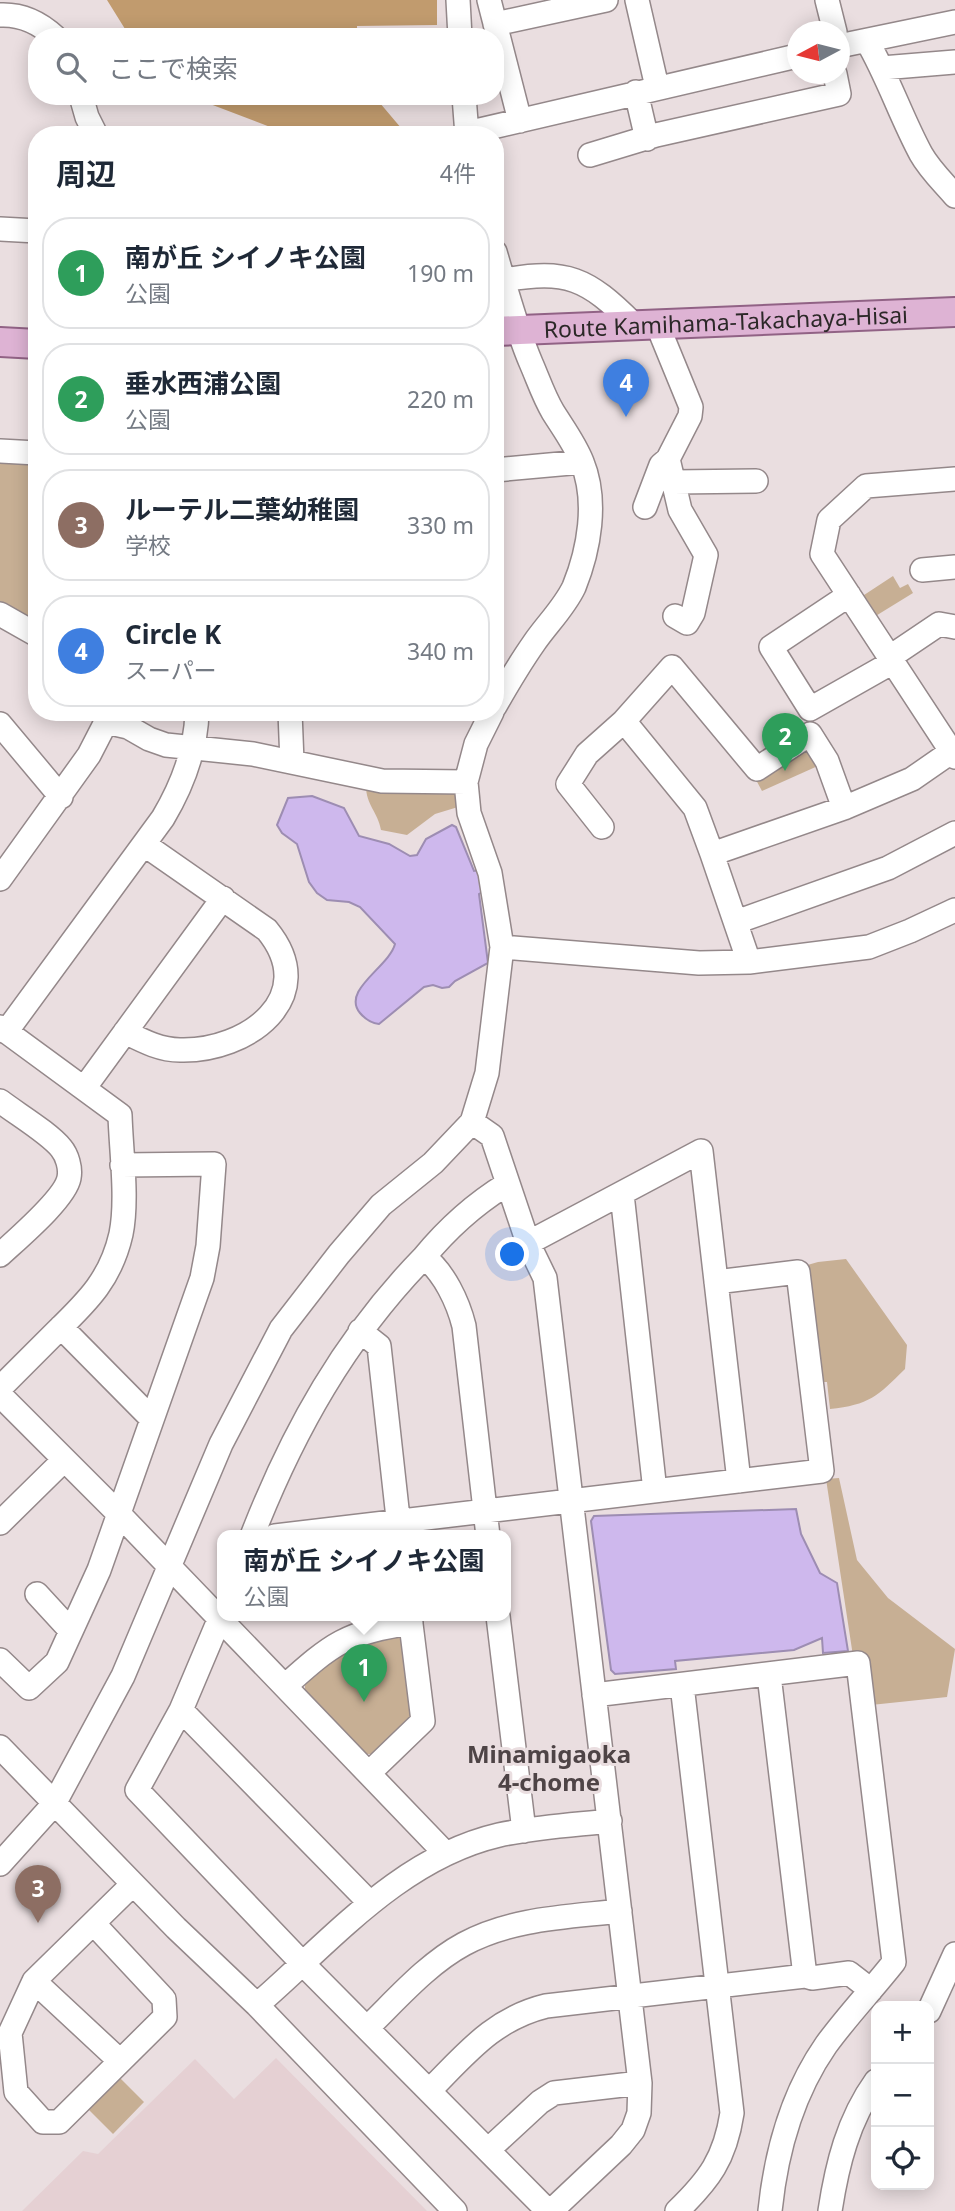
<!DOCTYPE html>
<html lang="ja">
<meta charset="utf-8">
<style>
:root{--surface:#fff;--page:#f2f2f3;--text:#1f2937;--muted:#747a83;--line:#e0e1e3;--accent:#0b8043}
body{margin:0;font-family:"Noto Sans","Noto Sans JP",sans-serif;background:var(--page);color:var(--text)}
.controls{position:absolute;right:21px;bottom:21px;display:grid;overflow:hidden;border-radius:14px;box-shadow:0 4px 18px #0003}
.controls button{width:63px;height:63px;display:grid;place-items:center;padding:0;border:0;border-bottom:2px solid var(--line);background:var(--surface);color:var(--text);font:35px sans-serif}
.compass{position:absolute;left:787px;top:21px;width:63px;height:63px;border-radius:50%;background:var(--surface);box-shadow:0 4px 18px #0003;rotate:263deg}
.you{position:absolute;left:513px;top:1255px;width:24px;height:24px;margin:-18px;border:5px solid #fff;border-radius:50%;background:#1a73e8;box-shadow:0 0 0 10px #1a73e833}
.badge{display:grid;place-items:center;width:46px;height:46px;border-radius:50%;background:var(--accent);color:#fff;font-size:23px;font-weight:700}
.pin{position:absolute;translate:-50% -58px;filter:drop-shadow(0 2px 4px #0008)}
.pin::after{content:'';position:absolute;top:37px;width:24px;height:21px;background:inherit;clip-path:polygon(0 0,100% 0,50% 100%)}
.popup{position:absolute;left:217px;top:1530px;width:294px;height:91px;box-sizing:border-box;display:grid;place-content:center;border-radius:14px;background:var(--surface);filter:drop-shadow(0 2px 5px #0005);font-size:23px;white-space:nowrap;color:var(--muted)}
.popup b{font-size:26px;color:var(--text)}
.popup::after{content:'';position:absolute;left:50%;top:100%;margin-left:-14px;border:14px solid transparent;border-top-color:var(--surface)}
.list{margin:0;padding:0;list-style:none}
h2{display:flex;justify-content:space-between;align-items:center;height:91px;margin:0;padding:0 28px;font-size:30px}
h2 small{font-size:23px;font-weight:400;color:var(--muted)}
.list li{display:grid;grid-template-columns:46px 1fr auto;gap:21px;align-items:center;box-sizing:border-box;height:112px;margin:0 14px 14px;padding:0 14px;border:2px solid var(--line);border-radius:28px}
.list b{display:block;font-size:26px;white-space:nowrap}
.list p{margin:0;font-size:23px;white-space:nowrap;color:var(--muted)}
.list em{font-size:23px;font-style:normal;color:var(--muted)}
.icon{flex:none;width:38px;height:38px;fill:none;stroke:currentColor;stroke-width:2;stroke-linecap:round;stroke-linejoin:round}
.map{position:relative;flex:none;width:955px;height:2211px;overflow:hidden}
.search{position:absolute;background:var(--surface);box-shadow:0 4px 18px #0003;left:28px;top:28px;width:476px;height:77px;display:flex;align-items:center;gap:18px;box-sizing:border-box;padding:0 24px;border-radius:28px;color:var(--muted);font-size:26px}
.panel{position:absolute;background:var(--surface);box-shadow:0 4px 18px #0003;left:28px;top:126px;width:476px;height:595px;border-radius:28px}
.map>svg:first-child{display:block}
.built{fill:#e5d0d3}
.green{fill:#c7af94}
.forest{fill:#c19b6e}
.water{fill:#ceb8ed;stroke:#9d8db2;stroke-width:2}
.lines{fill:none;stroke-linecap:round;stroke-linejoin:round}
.minor-casing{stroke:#94888a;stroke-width:26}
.major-casing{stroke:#916285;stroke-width:32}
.minor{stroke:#fff;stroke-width:23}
.major{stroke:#deb3d4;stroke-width:28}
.labels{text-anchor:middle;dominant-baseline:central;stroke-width:6;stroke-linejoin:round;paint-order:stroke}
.street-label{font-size:23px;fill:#2c2828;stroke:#eadee0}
.neighbourhood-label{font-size:24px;font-weight:bold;fill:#4e4446;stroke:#eadee0}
</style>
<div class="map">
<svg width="955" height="2211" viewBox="0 0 955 2211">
<rect width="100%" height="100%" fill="#eadee0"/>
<!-- built -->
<path class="built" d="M276,2058l151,153h-405l61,-60 15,3 97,-95 39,40z"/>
<!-- green -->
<path class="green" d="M0,459l37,2v159l-4,3 -33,-18z
M893,576l7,12 8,-4 5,9 -39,24 -13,-20z
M802,747l9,2 9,16 -58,26 -7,-13z
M366,786l83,4 8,4 1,13 -23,7 -28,21 -26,-5c-3,-18 -15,-25 -15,-44z
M846,1259l61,86 -2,24c-27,27 -36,36 -75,40l-3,-27h-7l-16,-116 14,-4z
M839,1478l18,82 31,38 67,51 -8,48 -76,8 -5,-50 -13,1 -27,-177z
M396,1632l9,6 9,74 -4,12 -33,30h-11l-61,-63v-13l24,-20z
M115,2073l29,29 -31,32 -30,-30z"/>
<!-- forest -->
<path class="forest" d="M107,0h330v25l-80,1v11h-227z
M189,96h185l33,39h-116z"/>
<!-- water -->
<path class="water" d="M312,796l32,12 15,28 30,8 21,12 7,-1 9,-16 26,-14 4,2 18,44 6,-1 4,21 -5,3 9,69 -33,18 -6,6 -7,1 -9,-3 -9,2 -45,37c-8,-1 -14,-5 -19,-11 -19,-23 29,-46 35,-69l-35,-37 -11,-5 -22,-2 -10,-7 -8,-11 -12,-38 -15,-11 -5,-8 11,-27z
M796,1509l5,25 19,39 17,10 11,68 -25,2 -1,-15 -28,12 -119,11 1,8 -61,5 -4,-4 -20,-149 3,-5z"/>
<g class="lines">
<!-- minor casing -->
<g class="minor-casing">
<path id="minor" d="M458,0l2,37
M489,0l31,121
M637,0l20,87
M827,0l8,32
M0,15c21,-1 40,8 55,22
M495,24l111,-24
M867,41c21,36 34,76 54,113 9,16 22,28 34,42
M839,46l116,-24
M882,68l73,-6
M636,92l11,47
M81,96l6,21 9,18
M464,96l3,39
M467,133l330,-77
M590,155l66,-20 183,-41 -4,-20
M0,229l37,2
M495,252c11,37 21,76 36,111 7,16 13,34 22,49 10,16 22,32 29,50 16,39 7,88 -8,125 -10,21 -27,37 -40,56 -14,20 -27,42 -39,63
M504,280c63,-11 83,-2 129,44
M657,324l34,83 -1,9 -22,43 12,51 26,45 -13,58 -6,10 -12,-7
M0,451l37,2
M495,470l87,-8
M955,479l-89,7 -37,34 -7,34 133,203
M674,482l82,-1
M645,507l16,-42 7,-6
M922,570l33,-3
M849,595l-78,52 39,62 83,-47
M0,614l37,21
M890,657l49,-33 16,3
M290,712l2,50
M624,721l48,-54 85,102 53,-35 17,27 17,47
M106,722l22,5 21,12 17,6 87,9 129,27 84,1
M0,724l61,73
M602,827l-34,-43 19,-30 37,-33 71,87 17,46
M0,879l89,-124 17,-33 -2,-10
M736,922l152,-54 67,-35
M502,947l197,16 50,-1 120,-15 41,-16 45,-21
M749,962l-37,-108 132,-46 68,-29 39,-27
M0,1027l120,88c1,35 8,85 1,119 -10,44 -32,66 -64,97 -19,19 -38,38 -57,57
M6,1032l157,-214c19,-32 33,-68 34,-106
M125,1032c18,9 35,18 55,18 67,2 142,-53 87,-120l-122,-85
M85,1087l138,-189
M0,1101c17,13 49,32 61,47 6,7 10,20 8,30 -4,21 -52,61 -69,77
M472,1122l20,14 36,107
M622,1194l33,297
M424,1257c23,-28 52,-54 83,-73
M61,1327l90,91
M360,1331l19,15 21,190
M0,1395l119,119 327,340
M0,1523l64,-63
M252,1536c41,-105 93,-198 172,-279 20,15 34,45 40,69l24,210
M275,1536l547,-65 -24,-199 -82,10
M37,1594l34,37
M222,1613l-41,97 -44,80 167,175 244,246
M498,1616l26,215
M0,1660l29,28 28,-26 42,-92 103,-292 6,-32 6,-82 -92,1
M769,1675l36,301
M285,1686c47,-42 61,-54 126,-63
M594,1695l264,-32 36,299c-22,28 -47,54 -68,83 -34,49 -50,107 -56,166
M181,1710l189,193
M0,1747l176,181 81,77 198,206
M369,1773l54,-52 -13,-105
M0,1864l54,-60 69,-128 98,-232 60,-115 58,-75 42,-49 52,-42 39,-41 15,-49 15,-126 -12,-74 -21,-60 -3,-31 10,-38 16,-32
M94,1924l70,75 1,18 -106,105h-16l-27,-30 -6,-59 24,-52 99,-97
M34,1981l86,80
M257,2005c74,-64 143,-147 242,-170 36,-8 74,-10 111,-14
M929,2011l26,-57
M367,2028c30,-29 60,-64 97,-84 48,-26 104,-27 156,-33
M429,2091c37,-37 64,-72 117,-85l259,-30 7,2 37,-5 22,17
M488,2150l52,-48 14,-9 86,-10
M551,2211l70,-66 12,-15 6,-17 1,-30 -95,-805 -17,-35 173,-92 38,330
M677,2211c32,-31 48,-52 55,-98l-50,-428
M830,2211c7,-46 18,-91 46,-130"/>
</g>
<!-- major casing -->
<g class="major-casing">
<g id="major">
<path id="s1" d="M495,331l460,-19"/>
<path d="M0,342l37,2"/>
</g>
</g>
<!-- minor -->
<use href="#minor" class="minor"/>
<!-- major -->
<use href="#major" class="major"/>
</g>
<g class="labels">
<!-- street labels -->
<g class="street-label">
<text stroke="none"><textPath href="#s1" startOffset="231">Route Kamihama-Takachaya-Hisai</textPath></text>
</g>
<!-- neighbourhood labels -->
<g class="neighbourhood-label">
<text x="549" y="1753">Minamigaoka<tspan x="549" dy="28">4-chome</tspan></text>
</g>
</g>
</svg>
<div class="controls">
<button>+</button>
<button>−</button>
<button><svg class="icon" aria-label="locate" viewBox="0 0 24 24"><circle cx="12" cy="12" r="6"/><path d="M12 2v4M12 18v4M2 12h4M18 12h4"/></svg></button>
</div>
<svg class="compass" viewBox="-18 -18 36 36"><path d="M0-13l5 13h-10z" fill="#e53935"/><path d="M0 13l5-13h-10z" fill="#747a83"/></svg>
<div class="you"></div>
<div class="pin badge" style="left:364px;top:1702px;background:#2e9e5b">1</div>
<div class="popup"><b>南が丘 シイノキ公園</b>公園</div>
<div class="pin badge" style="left:785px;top:771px;background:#2e9e5b">2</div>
<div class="pin badge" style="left:38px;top:1923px;background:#8d6e63">3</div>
<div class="pin badge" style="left:626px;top:417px;background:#3f7fe0">4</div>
<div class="search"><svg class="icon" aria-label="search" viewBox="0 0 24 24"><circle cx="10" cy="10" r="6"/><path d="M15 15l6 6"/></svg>ここで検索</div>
<section class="panel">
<h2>周辺<small>4件</small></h2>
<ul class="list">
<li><span class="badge" style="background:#2e9e5b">1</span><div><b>南が丘 シイノキ公園</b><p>公園</p></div><em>190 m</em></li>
<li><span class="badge" style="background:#2e9e5b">2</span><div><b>垂水西浦公園</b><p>公園</p></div><em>220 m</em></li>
<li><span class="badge" style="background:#8d6e63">3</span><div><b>ルーテル二葉幼稚園</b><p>学校</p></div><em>330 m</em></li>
<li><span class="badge" style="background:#3f7fe0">4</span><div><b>Circle K</b><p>スーパー</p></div><em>340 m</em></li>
</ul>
</section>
</div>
